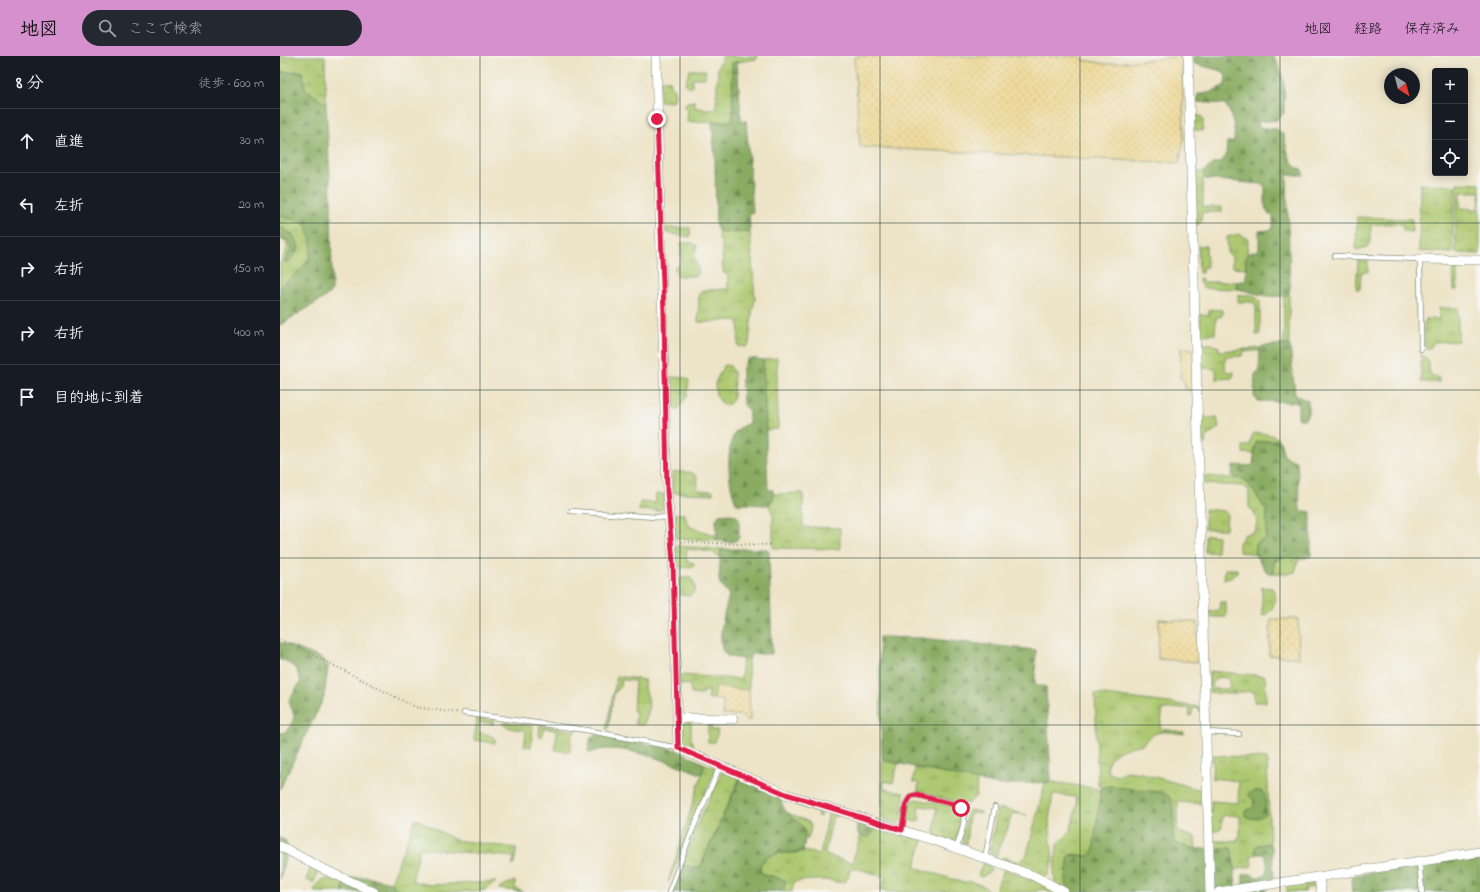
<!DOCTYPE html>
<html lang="ja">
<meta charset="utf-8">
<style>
:root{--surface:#171b24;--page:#242831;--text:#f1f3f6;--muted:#9ea1a6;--line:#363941;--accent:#d690ce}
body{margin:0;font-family:"Indie Flower","Klee One",sans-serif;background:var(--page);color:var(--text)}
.controls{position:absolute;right:12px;top:12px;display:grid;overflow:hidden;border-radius:4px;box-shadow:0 2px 10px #0003}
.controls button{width:36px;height:36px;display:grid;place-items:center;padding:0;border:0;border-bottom:1px solid var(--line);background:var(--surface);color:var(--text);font:20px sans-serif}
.compass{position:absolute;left:1104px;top:12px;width:36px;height:36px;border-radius:50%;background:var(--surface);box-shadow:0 2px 10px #0003;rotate:144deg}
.stop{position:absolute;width:12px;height:12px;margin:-9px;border:3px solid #e11d48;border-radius:50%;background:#fff}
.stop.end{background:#e11d48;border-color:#fff;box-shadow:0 1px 4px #0008}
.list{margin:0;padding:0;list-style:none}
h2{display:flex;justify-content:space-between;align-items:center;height:52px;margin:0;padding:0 16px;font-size:17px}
h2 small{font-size:13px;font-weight:400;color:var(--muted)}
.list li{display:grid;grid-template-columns:26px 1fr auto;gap:12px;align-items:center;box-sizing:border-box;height:64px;padding:0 16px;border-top:1px solid var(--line)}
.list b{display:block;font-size:15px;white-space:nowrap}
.list em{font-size:13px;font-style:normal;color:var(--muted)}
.icon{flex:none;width:22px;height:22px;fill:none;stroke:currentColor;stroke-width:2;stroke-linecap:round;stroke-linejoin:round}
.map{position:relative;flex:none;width:1200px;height:836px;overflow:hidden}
header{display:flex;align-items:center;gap:24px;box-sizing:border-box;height:56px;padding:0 20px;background:var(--accent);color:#111}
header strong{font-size:19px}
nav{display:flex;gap:22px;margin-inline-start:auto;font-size:14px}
.search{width:280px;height:36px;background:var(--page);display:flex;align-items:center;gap:10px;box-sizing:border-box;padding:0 14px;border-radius:22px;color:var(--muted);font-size:15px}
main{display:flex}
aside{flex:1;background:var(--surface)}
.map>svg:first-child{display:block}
.grass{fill:url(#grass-tufts);stroke:#668252;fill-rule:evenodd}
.forest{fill:url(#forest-firs);stroke:#54744b}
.sand{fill:url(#sand-dots);stroke:#868c69}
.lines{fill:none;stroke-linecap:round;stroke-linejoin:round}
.service-casing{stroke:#86907d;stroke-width:6}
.minor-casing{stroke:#86907d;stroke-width:10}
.path{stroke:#86907d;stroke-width:2;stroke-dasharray:1 3;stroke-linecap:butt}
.service{stroke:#fff;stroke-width:4.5}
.minor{stroke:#fff;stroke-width:9}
.route{stroke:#e11d48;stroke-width:5}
.grid{fill:none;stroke:#1f3d34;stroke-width:1;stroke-opacity:0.55}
</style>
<header>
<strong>地図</strong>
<div class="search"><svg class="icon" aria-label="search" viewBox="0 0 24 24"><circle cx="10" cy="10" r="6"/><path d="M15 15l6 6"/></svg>ここで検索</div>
<nav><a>地図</a><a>経路</a><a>保存済み</a></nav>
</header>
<main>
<aside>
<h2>8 分<small>徒歩 · 600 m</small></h2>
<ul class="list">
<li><svg class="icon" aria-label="ahead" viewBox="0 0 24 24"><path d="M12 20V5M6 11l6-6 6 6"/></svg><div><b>直進</b></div><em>30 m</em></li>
<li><svg class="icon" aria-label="left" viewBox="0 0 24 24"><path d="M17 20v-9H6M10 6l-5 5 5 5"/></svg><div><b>左折</b></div><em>20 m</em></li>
<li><svg class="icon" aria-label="right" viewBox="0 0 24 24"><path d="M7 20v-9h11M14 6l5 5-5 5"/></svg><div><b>右折</b></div><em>150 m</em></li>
<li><svg class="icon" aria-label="right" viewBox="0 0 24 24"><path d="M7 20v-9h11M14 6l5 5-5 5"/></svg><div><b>右折</b></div><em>400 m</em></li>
<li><svg class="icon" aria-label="arrive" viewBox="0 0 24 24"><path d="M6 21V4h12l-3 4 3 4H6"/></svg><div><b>目的地に到着</b></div></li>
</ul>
</aside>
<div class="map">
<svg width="1200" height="836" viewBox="0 0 1200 836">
<defs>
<pattern id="grass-tufts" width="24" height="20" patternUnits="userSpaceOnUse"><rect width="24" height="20" fill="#adc86f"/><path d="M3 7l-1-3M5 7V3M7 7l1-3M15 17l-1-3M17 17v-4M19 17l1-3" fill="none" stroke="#8ca45c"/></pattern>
<pattern id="forest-firs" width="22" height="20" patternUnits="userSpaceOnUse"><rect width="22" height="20" fill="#8aac62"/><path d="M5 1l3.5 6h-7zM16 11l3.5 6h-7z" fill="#708d52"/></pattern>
<pattern id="sand-dots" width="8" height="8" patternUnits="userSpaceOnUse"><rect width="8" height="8" fill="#eeda9e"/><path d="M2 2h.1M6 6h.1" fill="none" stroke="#ccbc89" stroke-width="1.8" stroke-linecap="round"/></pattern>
</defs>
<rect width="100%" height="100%" fill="#f6f6f2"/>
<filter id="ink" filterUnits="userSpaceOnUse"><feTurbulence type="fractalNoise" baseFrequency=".025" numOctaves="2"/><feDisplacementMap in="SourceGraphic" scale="8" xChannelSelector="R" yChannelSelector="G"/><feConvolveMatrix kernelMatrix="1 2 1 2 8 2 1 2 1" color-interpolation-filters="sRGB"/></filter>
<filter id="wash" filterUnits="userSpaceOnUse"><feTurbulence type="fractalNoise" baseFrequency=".012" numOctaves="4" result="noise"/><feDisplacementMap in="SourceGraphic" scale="16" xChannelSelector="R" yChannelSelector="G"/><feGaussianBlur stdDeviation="0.9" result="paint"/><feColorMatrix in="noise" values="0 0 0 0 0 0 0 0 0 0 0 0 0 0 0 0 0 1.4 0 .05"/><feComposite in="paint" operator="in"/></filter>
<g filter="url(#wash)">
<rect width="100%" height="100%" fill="#ede3c6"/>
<!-- grass -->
<path class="grass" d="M0,0h45l1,48 -21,-15 -2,-17h-23z
M443,0h34v3l-25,4 1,55 -2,3 -44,1 1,-12 -4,-5 3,-3 8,-1v7l19,1 2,-2 2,-40z
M410,14h16l-1,8h-11l-2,3 1,5 -4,2 -4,-5z
M380,24h8c6,8 9,13 5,22l-13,-1z
M914,60h7l2,3v12l-9,-1z
M916,115l8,1 2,7h-3v28h19v5h-20l-1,10 -5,4z
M1177,127l23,1v70l-25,-1zM1181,136h19l-1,17 -19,-1z
M1140,128l35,2 -3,67 -33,-2z
M0,160l25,7c16,35 0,43 -25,64v-24l8,-16 -2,-1 1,-3 -7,-4v-2l8,4 4,7 -7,12 14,-12 -7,-14 -12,-7z
M1077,161l55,2v13l-8,-1 -3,-7c-5,-1 -25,0 -30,1l-1,17 -3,5 -11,3z
M386,172h24v9l-23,-4z
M438,174l21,3 11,-2 5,68 -3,14 -3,31 -2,3 -9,-1 1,-22 -3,-4c-13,0 -25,3 -38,2l1,-28 4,-4 25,-1v-13l-5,-4 -1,-29 -3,-3z
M959,178l9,5c0,10 -2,18 -2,29l-14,-1v-11l-4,-2 -1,-17z
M401,187h11l5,3 -3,10 5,17 -2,3h-19l-4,-9 7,-3z
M918,190h8l1,21h-4l-1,6h-3z
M1078,205h10v11h-7l-1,17h-4z
M1163,208h14v26h-3l-1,-23h-10z
M919,222h2l2,4h33l2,7 -34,-1 -5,-6z
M1009,238v51l-7,-1 2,-4v-44z
M958,239h15l7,6v34h-4v-29l-3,-4h-15z
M1159,252h19v33l-24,1 -4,6h-5l-1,-22 2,-7h13z
M929,253l13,1v6l-6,2 -1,16 -14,1 -1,-21 9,1z
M921,288h11l7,3v4l41,-3 -1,3h-15l-2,5 -17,1v12l3,3h6l-1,6 -17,1v-10l-15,-1z
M1141,298c9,5 8,11 9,20l9,4v4h-18z
M497,302l1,71 -12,1 -3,-70z
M444,309l6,1 4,7 -1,27 -4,4 -6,1 -7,-10 -1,-12z
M390,321l16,1 3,2 -2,16 -9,13h-8z
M921,362h16l2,9 -13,10 -1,7 -5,-1z
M977,377c9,1 21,1 24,11l-4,-4 -21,2 -2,12 -11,-1v-7h6l4,-12z
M394,416h16l7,4 1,14 15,1v3l-37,-1 -4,-2v-17z
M924,420l41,3 22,32 -1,28 -10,4 -1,12 -5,-2 -11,-1v-10l2,-1 2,-6 11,-3c5,-9 3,-17 -5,-25v-17l-6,-4 -39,-2z
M523,437v34l37,1v21l-67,-1v-33l-4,-10 4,-6v-5z
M376,438h8l-1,15 -4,2 -20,-1 1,-8 15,1z
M925,453l19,2 3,2 -1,16h-21z
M394,458h10l6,13 25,8 2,5 -42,-2z
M929,479l9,1 -1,16h-12v-16z
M396,490l45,3 -1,9 -8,-6 -25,-3 -1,12 8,2v3l-13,2 -5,-3z
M1006,500l15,3 -3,3 -3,10 -8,2 -13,-1v-11z
M945,513h12v4l-6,5 -7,1z
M401,522h10l4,7v6l-5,5 -12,-1 -1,-16z
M982,531l10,1c7,10 2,24 -10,28z
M940,546h6v15h-18v-5l11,-1z
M463,602l5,1 1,31 -34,-3 -1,12h-6v-8h-4l-2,4 -11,-1 -1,-9 -10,-1 -1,-9 62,4z
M929,615l56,5 1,26h-12v-8l-2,-3 -25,3 -18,-2zM937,621l11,1 2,11h-18l1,-7z
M337,620l28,4 -1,8c7,10 6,27 -1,37l-8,-1 1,-12 -3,-1 2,-30 -13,-1 -3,9 -5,4 -6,37 -2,-1z
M815,638l106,13v2l-8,-1 -1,7 -3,1 1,-8 -27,1 -3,20 24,3v2c-17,-2 -30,-6 -41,10 -16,4 -27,5 -36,20l1,8 8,4 10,-5 15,2 60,17 3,3v11l-26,-2 -1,30 18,5 1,12 -19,-5 -4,-6 1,-29 -65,-23 -8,2 -3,-4z
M197,662l17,2 -1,4 -13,-2 -2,10 11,3 6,4v4l-21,-3z
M428,665l3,1 1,8h6l-3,12h-7z
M223,666l30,4 -2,21 -7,-1 2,-14 -2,-2 -11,-1 -10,-4z
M401,666h10v18l2,1v6l14,7v2c-23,-10 -25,-6 -26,-34z
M260,669l35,6 -1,3 -2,1 -2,17 -15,-2 2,-17 -2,-3 -11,-2 -3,9 -2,-1z
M933,699l54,4 3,85h-8l-7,5 2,5 -6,2 1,10 -17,4 -4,-22 -19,1v-6l2,-2h23l3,-6v-19l-15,-1 -3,2v10l-5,4h-6v-30l27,2 1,-22 -27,-3z
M602,701l5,4 11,3 -5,19 -9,-2v8l20,4 -2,27 -4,4 -16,-5z
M425,708l9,3 1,3 -47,113z
M635,712l62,12 -1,16 -7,7h-5l-47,-10 2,-10 -6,-1z
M445,716l18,7h-4l-39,88 -17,-1 12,-36 26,-57z
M771,726l43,6 7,3 -8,62 -4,3 -17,-2 -5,37 -12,-9 -1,-8 3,-29 13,-13 7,-27 -1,-8 -23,-3 -4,26 4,41 -5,14 -4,2 -43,-18 2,-2 16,5 8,-8 18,-71z
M508,742l34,12 -1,7 -4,-1 1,-3 -24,-9 -6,-4z
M635,743l41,8 6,7 -6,27 -2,1 -20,-7 3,-27 -18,-2 -1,5 2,6 -2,5 -10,-2c1,-9 -1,-16 7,-21z
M719,752l28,7 -13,-2c-5,5 -4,9 -6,15 -5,10 -10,19 -12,30l-5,-4 -1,-5 7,-39z
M691,754l10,2v2l-8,-1 -4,3 -3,28 -3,-1 -1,-3 5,-28z
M549,756l9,2 -1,3 -4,-1 -8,36 1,3 26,8 13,-41 58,18 -8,27 49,16 5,-2 14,5 8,6h-101l-9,-3 4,-12 -33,-10 -6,14c-9,4 -14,-2 -23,-1 -7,0 -23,0 -29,2l-2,10h-9l1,-1 -5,-13 -18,-5 -1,-8 6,-8 12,-4h18l7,-2 17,3z
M508,757l21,9 2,5 -3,12h-2v-3z
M135,764h4l36,20 62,8 -3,17 -2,1 2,-9 -94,-9 -8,33 18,4 66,-3 -12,8 -23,2h-55l-11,-4 -4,-6z
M703,807l7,3 1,5 -9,6 -4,-2z
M31,810l7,4 -4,12 -8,-2z
M724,813l33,12 22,11h-10l-4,-3 -7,1 -2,2h-41z
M53,822l12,2 -3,12h-28c3,-12 8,-12 19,-14z
M235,825v7l8,4 -24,-3 1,-2z
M1033,827l1,4 -8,1 -1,4h-18v-6z"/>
<!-- forest -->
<path class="forest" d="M913,0h80c14,23 11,32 11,57l-7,7 -19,2 -1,5 20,2 6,5c4,12 5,32 19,36l2,5h-17l3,114 -1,5c-17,7 -35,-2 -51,-5l-2,-7 10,-2v-23l3,-4 10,-3v-19l10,-1 4,-2v-13h-4l-4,-8v-21l-4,-2 -55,-5 -2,-3v-4l10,-9h6l6,-7 1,-14 7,-1c1,-14 -1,-26 -9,-37l-28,-2 1,-8 11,-1 16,-8 1,-9 -4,-5 -27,-7 -2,-2z
M457,5l4,59 5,1 7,92h-4l1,18c-10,1 -23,3 -32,-1l-2,-4 -1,-68 -3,-35 19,-2 2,-3 -1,-55z
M0,16h23l2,17 21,15 5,92 1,95 -8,7 -44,27v-38c25,-21 41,-29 25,-64l-25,-7z
M0,171c10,6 17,9 19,21l-9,13 -4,2 -1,-2 7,-13 -4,-7 -8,-4z
M996,289l14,1 5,49 13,6v13l-3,5h-7v-15l-3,-2 -37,-1 -4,-4 1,-23 4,-3 1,-23 3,-2z
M469,302l14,2 5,130h5v9l-4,6h-4l-28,-1c-9,-16 -12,-57 -1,-73 3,-4 9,-6 13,-8v-12l-6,-7c0,-13 -5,-38 6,-46z
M997,384l4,4 3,12 13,6 3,48 11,2v44c-12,7 -25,-5 -37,6v11h-6c-6,-5 -7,-12 -13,-18l1,-12 10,-4 1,-28 -22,-32 -10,-1 -3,-2 1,-11 18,1 2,-1 3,-23z
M450,458l5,1 4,3v20c-6,6 -14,4 -22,2l-1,-20 3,-5z
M441,493h46l2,3 3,102h-22v5c-7,-1 -20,0 -25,-5 -10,-12 1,-46 4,-59l-9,-11 -1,-5z
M599,581l43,1 114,12 -1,34 11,3 5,95 -53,3 -111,-24 -5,-4z
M0,586l43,17 5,8 -4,30 -44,92v-56l6,-1c12,-18 8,-13 3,-32l12,-19 -5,-12 -11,-9h-5z
M316,678l81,16 28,14 -4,10c-23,-9 -88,-35 -110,-21l-3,-2 3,-14z
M460,723l39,16c3,4 2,8 4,12 14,22 27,10 20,44 -18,5 -30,-3 -43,14l1,8 24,7 -1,11 -112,1 11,-26 17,1z
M829,730l51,6 9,4 5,13 -1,29 4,6 15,5 39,-1 6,43 6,-1v-15c5,-2 8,-2 13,2l8,-1c5,-6 4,-17 -1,-22h-6l-2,-5 2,-4 13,-1 2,2 2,35 -9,2 2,9h-200l-1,-14 3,-23 20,1 4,-3 8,-65z
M976,735h5l4,4 1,19c-7,4 -13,7 -21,2v-5l8,-3 1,-8 -6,-5 1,-2z
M579,765l15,5c0,7 -2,11 -10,11l-5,-2 -3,-8z
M0,782l6,3 1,9 -7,29z
M1200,800v36h-128l-1,-13 1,-3z
M86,821l25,5 4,6 11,4h-63l2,-12 6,-2z"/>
<!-- sand -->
<path class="sand" d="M574,0h226l3,4 24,4 75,-8 2,83 -5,24 -319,-16z
M901,292l12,1v41l-8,-1 -1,-9 -4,-2z
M879,563l38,3 1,40 -40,-3z
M991,563h27l1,39 -30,-3z
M435,631l34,3 1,30h-5l-4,-5h-18v-15l-9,-1z"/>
</g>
<g filter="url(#ink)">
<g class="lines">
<!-- service casing -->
<g class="service-casing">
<path id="service" d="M1055,200l85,3 1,90
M291,455l98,7
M184,657l122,17 92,18
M927,676l32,2
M622,774l4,-27 5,-7 5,-1c10,3 44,7 47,16 4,10 -4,27 -6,37
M705,802l10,-51
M1139,805l3,31
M389,836l23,-61 28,-65"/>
</g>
<!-- minor casing -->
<g class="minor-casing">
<path id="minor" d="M376,0l11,435 6,72 5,185 108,46 153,48 95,34 30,16
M908,0l22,836
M1140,203l60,1
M397,662l56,1
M0,790l39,21 55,25
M1039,821l2,15
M939,836l261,-40"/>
</g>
<!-- path -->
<path class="path" d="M401,486l89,3
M0,584l18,7 117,60 42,6"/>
<!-- service -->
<use href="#service" class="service"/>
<!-- minor -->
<use href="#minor" class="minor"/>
</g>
</g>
<g class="lines" filter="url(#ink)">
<!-- route -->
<path class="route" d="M377,63l7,194 3,178 6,72 5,185 108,46 116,36 4,-26 5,-8 5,-1 41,10 4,3"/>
</g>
<!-- grid -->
<path class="grid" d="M200,0v836M400,0v836M600,0v836M800,0v836M1000,0v836M0,167h1200M0,334h1200M0,502h1200M0,669h1200"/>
</svg>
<div class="controls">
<button>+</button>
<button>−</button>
<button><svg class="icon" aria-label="locate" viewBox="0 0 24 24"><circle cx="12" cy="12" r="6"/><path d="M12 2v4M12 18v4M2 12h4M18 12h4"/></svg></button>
</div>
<svg class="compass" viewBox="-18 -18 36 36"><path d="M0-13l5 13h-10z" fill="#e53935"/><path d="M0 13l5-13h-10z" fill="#9ea1a6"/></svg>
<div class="stop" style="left:681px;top:752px"></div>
<div class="stop end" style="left:377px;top:63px"></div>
</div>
</main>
